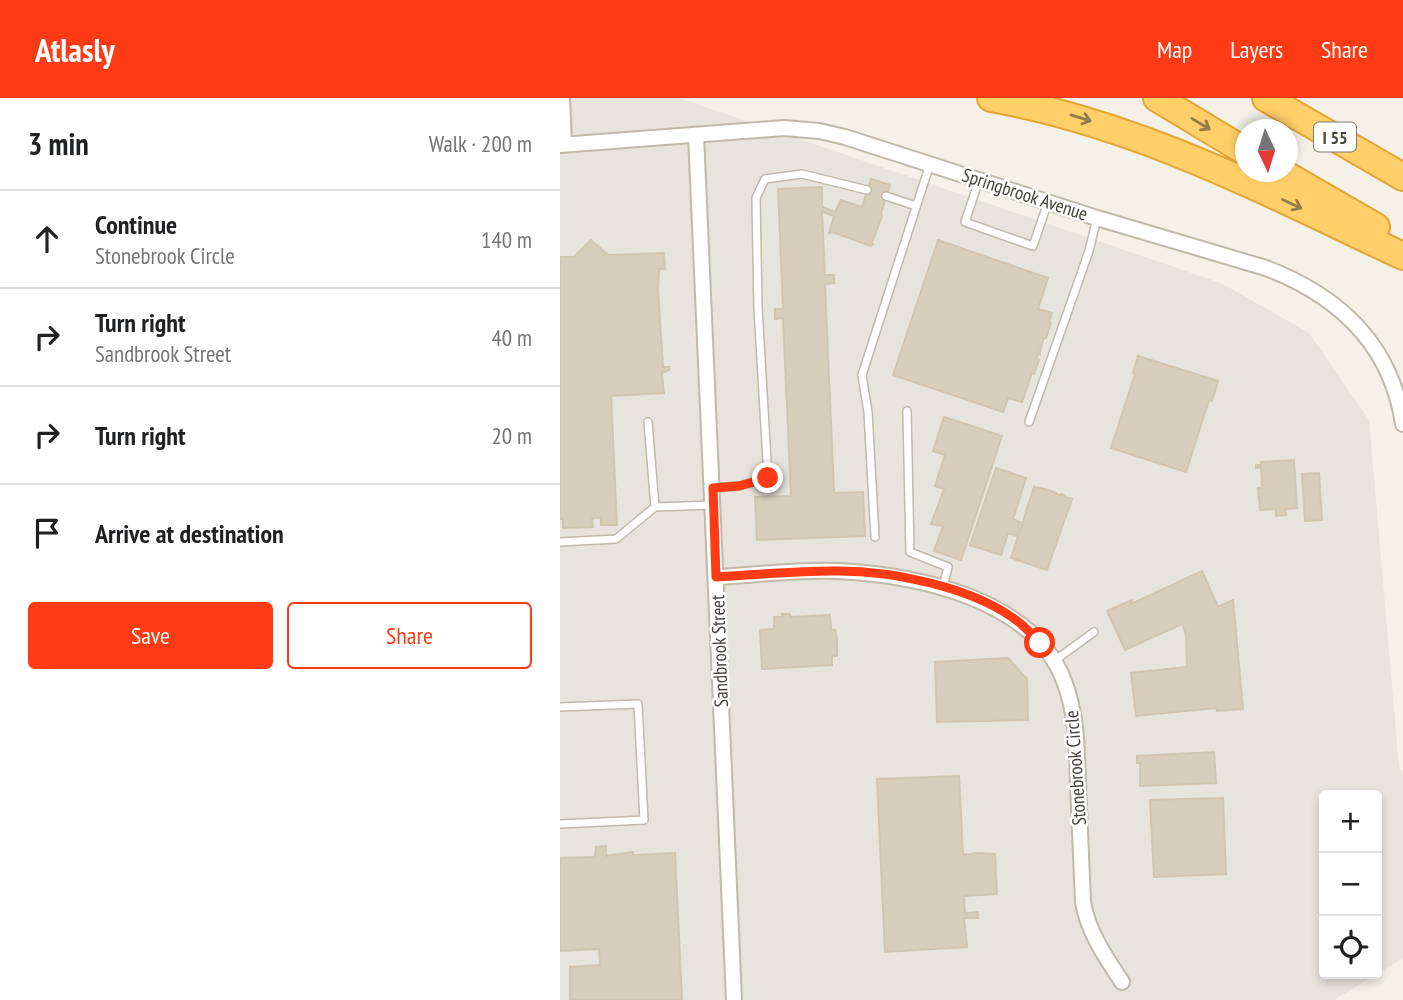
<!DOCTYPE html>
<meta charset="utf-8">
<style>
:root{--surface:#fff;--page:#f2f2f2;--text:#202124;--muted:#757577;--line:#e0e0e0;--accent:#ff3b15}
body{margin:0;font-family:"PT Sans Narrow",sans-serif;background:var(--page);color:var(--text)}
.controls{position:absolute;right:21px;bottom:21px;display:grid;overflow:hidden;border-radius:7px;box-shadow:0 4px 10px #0003}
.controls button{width:63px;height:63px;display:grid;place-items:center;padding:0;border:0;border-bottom:2px solid var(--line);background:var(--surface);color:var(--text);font:35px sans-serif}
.compass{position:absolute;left:675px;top:21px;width:63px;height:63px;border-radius:50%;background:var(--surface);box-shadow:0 4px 10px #0003;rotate:176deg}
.stop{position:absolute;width:21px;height:21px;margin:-16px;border:5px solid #ff3b15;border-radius:50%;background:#fff}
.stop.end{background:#ff3b15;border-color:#fff;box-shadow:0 2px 7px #0008}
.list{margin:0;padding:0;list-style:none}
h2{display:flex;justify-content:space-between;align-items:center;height:91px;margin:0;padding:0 28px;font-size:30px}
h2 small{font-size:23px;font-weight:400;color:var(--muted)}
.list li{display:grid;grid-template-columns:46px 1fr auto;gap:21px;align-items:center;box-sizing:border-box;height:98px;padding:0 28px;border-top:2px solid var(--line)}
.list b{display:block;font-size:26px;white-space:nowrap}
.list p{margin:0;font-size:23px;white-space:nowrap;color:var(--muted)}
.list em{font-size:23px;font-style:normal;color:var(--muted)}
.actions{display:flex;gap:14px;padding:21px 28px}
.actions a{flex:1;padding:16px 0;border:2px solid var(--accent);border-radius:7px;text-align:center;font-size:24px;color:var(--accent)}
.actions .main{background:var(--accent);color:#fff}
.icon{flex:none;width:38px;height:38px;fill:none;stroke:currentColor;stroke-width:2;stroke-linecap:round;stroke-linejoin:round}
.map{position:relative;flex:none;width:843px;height:902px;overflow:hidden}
header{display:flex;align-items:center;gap:42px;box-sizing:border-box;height:98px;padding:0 35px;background:var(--accent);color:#fff}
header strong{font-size:33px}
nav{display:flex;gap:38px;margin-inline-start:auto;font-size:24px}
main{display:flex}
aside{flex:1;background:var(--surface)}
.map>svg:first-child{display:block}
.industrial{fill:#e7e3dd;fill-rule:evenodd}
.building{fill:#d7cdbd;stroke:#d2c5b0;stroke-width:2}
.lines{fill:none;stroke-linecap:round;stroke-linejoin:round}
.service-casing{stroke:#c1b9aa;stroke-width:10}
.minor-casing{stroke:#c1b9aa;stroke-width:18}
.motorway-casing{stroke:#e5a533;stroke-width:30}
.service{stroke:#fff;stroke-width:7}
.minor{stroke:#fff;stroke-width:14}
.motorway{stroke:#ffcf69;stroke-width:26}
.oneway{stroke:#927a4a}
.route{stroke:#ff3b15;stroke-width:9}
.labels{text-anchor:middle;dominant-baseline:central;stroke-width:5;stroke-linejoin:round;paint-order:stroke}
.shield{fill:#fff;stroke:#807b72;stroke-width:2}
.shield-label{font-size:18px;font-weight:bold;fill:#494236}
.street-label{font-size:19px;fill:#494236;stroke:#fff}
</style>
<header>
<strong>Atlasly</strong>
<nav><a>Map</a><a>Layers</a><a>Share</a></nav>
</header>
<main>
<aside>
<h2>3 min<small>Walk · 200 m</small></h2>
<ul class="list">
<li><svg class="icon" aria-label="ahead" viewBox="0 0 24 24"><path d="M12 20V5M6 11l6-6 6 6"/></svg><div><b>Continue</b><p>Stonebrook Circle</p></div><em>140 m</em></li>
<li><svg class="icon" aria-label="right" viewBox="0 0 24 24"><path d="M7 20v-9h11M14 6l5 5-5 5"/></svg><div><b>Turn right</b><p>Sandbrook Street</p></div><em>40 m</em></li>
<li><svg class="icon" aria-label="right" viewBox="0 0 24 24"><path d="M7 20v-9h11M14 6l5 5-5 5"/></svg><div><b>Turn right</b></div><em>20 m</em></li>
<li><svg class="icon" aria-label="arrive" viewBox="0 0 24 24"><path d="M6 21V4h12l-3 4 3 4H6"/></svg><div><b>Arrive at destination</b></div></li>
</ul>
<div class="actions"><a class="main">Save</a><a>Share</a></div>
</aside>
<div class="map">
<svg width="843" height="902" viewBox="0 0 843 902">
<rect width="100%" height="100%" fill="#f5f1e8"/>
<!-- industrial -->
<path class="industrial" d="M0,0h119l542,185 88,50 60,87 30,347 4,9v182l-69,42h-774zM764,697h53v179h-53z"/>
<!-- building -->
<path class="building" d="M311,81l19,6 -9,28 1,3 -10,27 1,1 -2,2 -39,-14 -3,1 5,-17 -12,-4 3,63h9v8l-9,1 9,209 29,-1 2,44 -108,4 -2,-43 36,-1 -8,-178 -8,1v-10h8l-5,-120 44,-2v20l13,5 6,-12 21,7z
M31,142l17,15 56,-2 1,16h-6l-1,21 5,77h6v3l-7,3 2,20 -53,3 6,129h-16v-7h-9l1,9 -30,1v-9h-3v-262h14z
M378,142l110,38 -10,31 14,4 -3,9 2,1 -5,15h-2l-3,8 -1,8 -2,-1 -2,6 3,1 -5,14 -2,-1 -10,29 -14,-4 -5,14 -110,-37z
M578,258l80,25 -6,20 -3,-1 -23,72 -75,-24 24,-74 -2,-1z
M384,319l58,19 -41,124 -27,-9 9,-25 -12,-2 13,-35 -9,-3 10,-31 -12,-4z
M734,362l3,48 -12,1 1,6 -10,1v-7l-16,1 -2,-22h4l-1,-21 -5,1v-3h5v-3z
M436,370l30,10 -13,41 7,3 -4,14 -8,-3 -7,22 -31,-10z
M759,375l3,47 -17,1 -3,-47z
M474,389l15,3 12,6v-2l4,1v2l7,2 -25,71 -36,-12z
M642,473l16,36 15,-7 10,109 -26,2 -1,-3 -80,8 -5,-43 56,-6 -1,-33 -4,-10 -57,26 -18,-39 25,-11 -1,4z
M222,516h8l1,3 39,-2 1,15h4l2,9v17h-5v9l-70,4 -2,-39 14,-1v-12h9z
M448,560l19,21 1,41 -91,2 -2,-60z
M654,654l2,31 -76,3v-23h-3v-7z
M399,678l4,79 15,-2 17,1 2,40 -33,2 1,17 13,-1v6h-14l3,29 -82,5 -8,-173z
M663,700l3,76 -72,3 -4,-77z
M46,748v10l27,-4v3l42,-2 7,147h-112v-33l30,-2 -1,-16 -39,2v-93l35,-1 1,-10z"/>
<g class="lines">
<!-- service casing -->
<g class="service-casing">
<path id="service" d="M419,82l-14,42 68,24 15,-44
M326,98l30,10
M347,313l3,141 38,15 -5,20
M88,324l7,85
M469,324l60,-171 8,-33
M153,390l26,-2 29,-8 -10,-170 -2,-110 9,-19 37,-5 65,16
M315,439l-7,-125 -6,-37 68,-211
M0,444l56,-3 39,-32 58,-2
M494,563l40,-29
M0,609l78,-3 6,116 -84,4"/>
</g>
<!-- minor casing -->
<g class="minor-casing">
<path id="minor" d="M2,0l2,46
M136,37l38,865
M0,47l224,-17 35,3 26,6 252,81 169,50c73,28 125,76 137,156
M156,479c40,-2 82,-8 122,-6 78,4 195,27 226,110 13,33 13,69 14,104 2,39 3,78 5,117 5,30 22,54 39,80"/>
</g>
<!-- motorway casing -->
<g class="motorway-casing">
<path id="motorway" d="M431,0c150,27 275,94 412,158
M597,0l88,53
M706,0l137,79
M721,74l95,55"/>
</g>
<!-- service -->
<use href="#service" class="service"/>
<!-- minor -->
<use href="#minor" class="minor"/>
<!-- motorway -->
<use href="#motorway" class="motorway"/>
</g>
<!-- one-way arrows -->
<defs><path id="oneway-shaft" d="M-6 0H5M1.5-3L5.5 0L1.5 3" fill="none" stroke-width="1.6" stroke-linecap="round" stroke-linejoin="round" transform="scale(1.75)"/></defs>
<g class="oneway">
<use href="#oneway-shaft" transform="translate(521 20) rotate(17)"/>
<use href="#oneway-shaft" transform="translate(641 26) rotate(31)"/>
<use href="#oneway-shaft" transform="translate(732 106) rotate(25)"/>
</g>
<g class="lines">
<!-- route -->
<path class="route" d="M208,380l-29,8 -26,2 3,89c39,-2 78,-6 117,-6 57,-1 143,16 188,53 7,6 13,13 19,19"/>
</g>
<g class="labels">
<!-- shield labels -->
<rect class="shield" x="754" y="24.5" width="42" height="29" rx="5"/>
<g class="shield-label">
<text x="775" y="39">I 55</text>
</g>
<!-- street labels -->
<g class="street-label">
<text transform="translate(465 96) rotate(18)">Springbrook Avenue</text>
<text transform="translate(159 553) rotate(-92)">Sandbrook Street</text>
<text transform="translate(515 670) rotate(-94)">Stonebrook Circle</text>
</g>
</g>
</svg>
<div class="controls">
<button>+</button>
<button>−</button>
<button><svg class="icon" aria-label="locate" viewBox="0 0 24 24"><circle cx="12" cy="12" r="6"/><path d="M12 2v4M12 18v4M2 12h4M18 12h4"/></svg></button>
</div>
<svg class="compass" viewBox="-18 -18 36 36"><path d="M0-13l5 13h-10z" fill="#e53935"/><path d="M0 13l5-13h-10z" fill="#757577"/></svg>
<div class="stop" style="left:480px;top:545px"></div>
<div class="stop end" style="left:208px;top:380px"></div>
</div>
</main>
